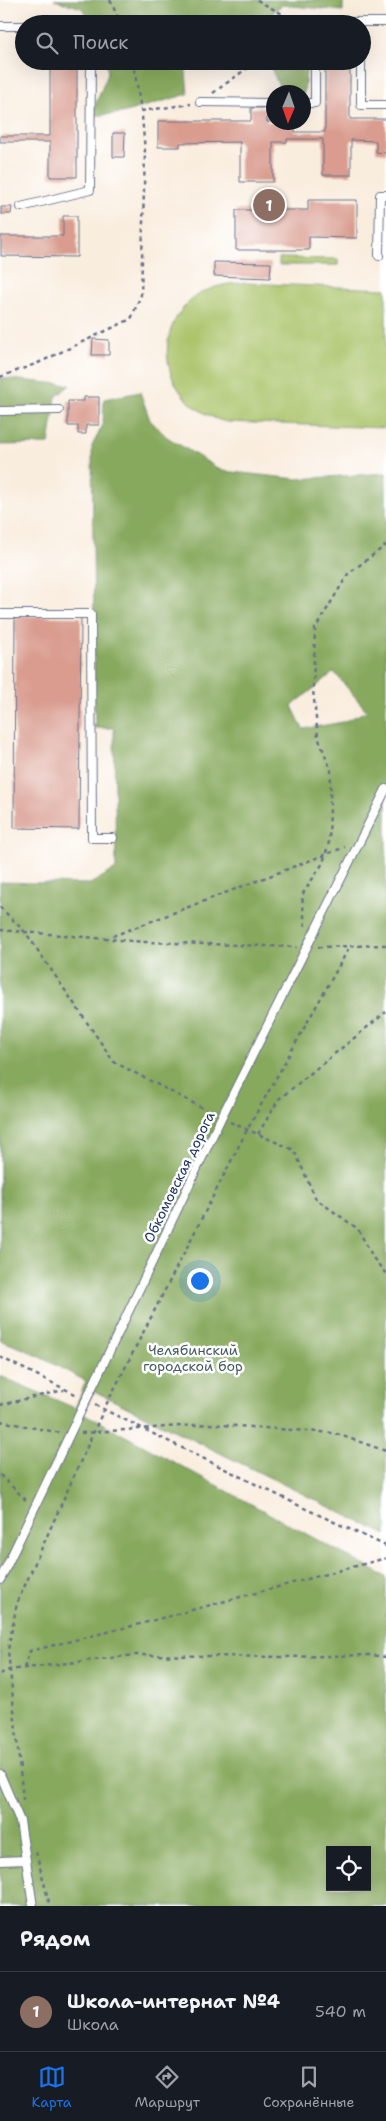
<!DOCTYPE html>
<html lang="ru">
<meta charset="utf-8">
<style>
:root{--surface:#171b24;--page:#20242c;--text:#f1f3f6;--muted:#9ea1a6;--line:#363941;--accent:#1a73e8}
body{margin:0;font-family:"Shantell Sans",sans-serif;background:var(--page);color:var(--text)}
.controls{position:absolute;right:15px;bottom:15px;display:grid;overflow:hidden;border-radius:0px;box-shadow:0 5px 20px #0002}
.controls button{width:45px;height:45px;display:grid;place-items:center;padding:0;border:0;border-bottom:1px solid var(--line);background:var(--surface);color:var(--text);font:25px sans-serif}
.compass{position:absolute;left:266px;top:85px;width:45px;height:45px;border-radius:50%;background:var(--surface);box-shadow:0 5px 20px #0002;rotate:182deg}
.you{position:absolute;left:199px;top:1280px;width:18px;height:18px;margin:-12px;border:4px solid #fff;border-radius:50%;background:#1a73e8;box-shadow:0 0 0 8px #1a73e833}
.badge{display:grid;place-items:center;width:32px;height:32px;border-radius:50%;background:var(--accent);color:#fff;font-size:16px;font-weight:700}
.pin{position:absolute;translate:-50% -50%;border:2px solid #fff;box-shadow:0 1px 5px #0006}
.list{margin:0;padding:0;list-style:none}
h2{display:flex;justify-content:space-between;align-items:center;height:65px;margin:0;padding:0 20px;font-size:21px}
h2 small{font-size:16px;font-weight:400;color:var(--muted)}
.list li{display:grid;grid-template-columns:32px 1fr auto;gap:15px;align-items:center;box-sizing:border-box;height:80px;padding:0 20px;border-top:1px solid var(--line)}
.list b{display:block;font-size:19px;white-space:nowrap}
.list p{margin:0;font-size:16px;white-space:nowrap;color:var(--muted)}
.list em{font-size:16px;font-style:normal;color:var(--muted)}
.icon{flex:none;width:28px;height:28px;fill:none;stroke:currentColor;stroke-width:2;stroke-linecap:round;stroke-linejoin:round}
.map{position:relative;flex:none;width:386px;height:1906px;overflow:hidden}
.search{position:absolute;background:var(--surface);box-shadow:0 5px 20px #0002;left:15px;right:15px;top:15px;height:55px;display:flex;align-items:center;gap:12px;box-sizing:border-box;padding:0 18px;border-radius:28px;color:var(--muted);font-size:19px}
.sheet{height:145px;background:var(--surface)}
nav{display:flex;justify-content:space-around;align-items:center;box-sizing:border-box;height:70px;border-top:1px solid var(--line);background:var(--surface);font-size:14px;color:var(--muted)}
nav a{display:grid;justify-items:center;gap:2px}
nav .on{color:var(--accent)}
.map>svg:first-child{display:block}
.green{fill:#aac369;stroke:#627964}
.forest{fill:#87a95d;stroke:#516c5e;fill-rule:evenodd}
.building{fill:#d99c8f}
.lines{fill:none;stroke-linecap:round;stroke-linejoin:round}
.service-casing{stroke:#69728b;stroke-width:10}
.path{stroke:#69728b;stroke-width:2.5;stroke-dasharray:4 4;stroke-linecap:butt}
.service{stroke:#fff;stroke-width:8}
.labels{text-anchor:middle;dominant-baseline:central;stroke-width:5;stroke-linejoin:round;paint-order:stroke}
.street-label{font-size:14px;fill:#1b2f5e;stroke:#fff}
.park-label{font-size:14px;fill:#465b61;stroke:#fff}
</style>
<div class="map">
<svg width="386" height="1906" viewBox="0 0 386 1906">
<rect width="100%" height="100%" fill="#fff"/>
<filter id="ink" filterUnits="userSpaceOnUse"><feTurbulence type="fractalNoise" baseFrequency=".02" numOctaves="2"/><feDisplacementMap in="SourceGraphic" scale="10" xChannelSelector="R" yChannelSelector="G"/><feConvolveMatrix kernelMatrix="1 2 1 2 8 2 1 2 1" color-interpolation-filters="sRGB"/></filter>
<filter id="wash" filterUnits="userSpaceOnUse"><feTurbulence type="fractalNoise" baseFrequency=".0096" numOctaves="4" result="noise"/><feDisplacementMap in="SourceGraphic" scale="20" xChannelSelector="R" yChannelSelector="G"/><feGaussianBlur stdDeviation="1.12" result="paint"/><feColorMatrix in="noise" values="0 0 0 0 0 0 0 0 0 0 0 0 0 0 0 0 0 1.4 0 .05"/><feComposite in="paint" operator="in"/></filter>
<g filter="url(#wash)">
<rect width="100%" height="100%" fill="#f9edde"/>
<!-- green -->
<path class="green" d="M279,258l59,1v6h-59z
M243,283l143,6v139l-160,-6c-87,-24 -74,-139 17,-139z"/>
<!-- forest -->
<path class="forest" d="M54,0h289v11l-61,-6 -10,8 12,11h-193l-9,-16z
M106,61h79l3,33 -66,19 -31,3 17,-43z
M268,61h39l-3,32 -25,-7z
M0,378l70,7 -14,12 -7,47 -49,1z
M140,392l10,28 17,17 55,34 76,8 88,-6v1062l-292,-144 -11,22 303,164v329h-386v-530l75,32 11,-27 -60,-31 -26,-10v-458l90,2 26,-15 -2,-141h-19l-3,-282 11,-21 1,-26zM334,672l33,39 -24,11 -40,7 -11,-23zM330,1850h37v37h-37z"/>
<g id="blocks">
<!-- building -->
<path class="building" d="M50,61h27v116h-27v-35h-50v-6h50z
M325,61h25v58h36v34l-10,-1v-11l-25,-1v35h-28v-36h-36v3h-14v40h-33v-40l-60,1v4h-22v-26h93v-13h16v14h28v10h30z
M113,133h12l-1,24h-11z
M308,200h49v38l-48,-1v13h-73v-40h72z
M1,207h11l-1,7h-10z
M63,216h14v41l-76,-1v-20h62z
M214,262l57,1 -1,15 -56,-2z
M93,339l16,1v15h-17z
M84,397h15v28h-13v9h-8v-8h-10v-25h16z
M15,616l66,1 -2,212 -65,-1z"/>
</g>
</g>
<g filter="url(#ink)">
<use href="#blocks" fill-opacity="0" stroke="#69728b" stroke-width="1"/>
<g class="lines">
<!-- service casing -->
<g class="service-casing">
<path id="service" d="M315,24v-2h71
M0,26h24
M361,61v44h25
M200,102l74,1
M304,103h11v-42
M21,207l69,-17 1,-129
M379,256l1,-61h6
M0,411l59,-1
M0,614h91l1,224h21
M0,1580l221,-462 165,-329
M0,1774l20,47 13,85
M0,1861l26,-1"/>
</g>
<!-- path -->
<path class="path" d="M110,0l11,24
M257,0l43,24
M213,93l44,-32
M141,111l50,-7
M0,377l38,-14 93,-44 10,-24 4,-143 -3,-36 -9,-55
M0,907l26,26 88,129 100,52
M305,926l-3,-31 21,-32 6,-21 2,-72 -13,-33 -5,-47 2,-61 33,-55 38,-29
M0,930l145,12 152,5
M105,939l240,-92
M318,947l68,-2
M230,1122l64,28 22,49 42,30 16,30 12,15
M258,1134l21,-35 107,-87
M0,1357l77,38
M0,1405l64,-15
M95,1405l211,104 80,37
M0,1421l61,12
M81,1433l128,-9 125,9 52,18
M0,1475l28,27
M24,1668l6,-17 106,-26 250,-67
M0,1674l9,-4 126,-15 149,2 85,-2 17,2
M23,1800l-15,-150 9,-47 87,-194 143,-279 103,-184
M36,1852l14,54"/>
<!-- service -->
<use href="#service" class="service"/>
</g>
</g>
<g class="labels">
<!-- street labels -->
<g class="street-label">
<text transform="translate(179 1177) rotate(-64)">Обкомовская дорога</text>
</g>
<!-- park labels -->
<g class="park-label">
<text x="193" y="1350">Челябинский<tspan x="193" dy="16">городской бор</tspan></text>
</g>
</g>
</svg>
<div class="controls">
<button><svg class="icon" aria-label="locate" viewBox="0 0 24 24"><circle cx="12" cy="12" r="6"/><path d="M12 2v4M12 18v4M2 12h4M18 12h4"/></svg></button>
</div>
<svg class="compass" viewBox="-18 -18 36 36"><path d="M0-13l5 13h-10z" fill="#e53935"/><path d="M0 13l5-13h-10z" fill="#9ea1a6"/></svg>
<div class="you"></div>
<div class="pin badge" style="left:269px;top:205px;background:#8d6e63">1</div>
<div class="search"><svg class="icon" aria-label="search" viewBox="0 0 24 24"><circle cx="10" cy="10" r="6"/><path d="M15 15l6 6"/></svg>Поиск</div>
</div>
<section class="sheet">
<h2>Рядом<small></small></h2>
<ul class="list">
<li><span class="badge" style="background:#8d6e63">1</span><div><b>Школа-интернат №4</b><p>Школа</p></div><em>540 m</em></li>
</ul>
</section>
<nav>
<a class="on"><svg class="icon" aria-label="map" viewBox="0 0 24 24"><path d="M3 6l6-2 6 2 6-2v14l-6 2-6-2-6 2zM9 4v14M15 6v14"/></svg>Карта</a>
<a><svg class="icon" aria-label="directions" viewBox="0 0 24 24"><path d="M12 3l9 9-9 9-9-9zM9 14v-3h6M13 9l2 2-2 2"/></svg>Маршрут</a>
<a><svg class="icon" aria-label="saved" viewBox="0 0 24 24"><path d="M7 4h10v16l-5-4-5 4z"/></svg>Сохранённые</a>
</nav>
